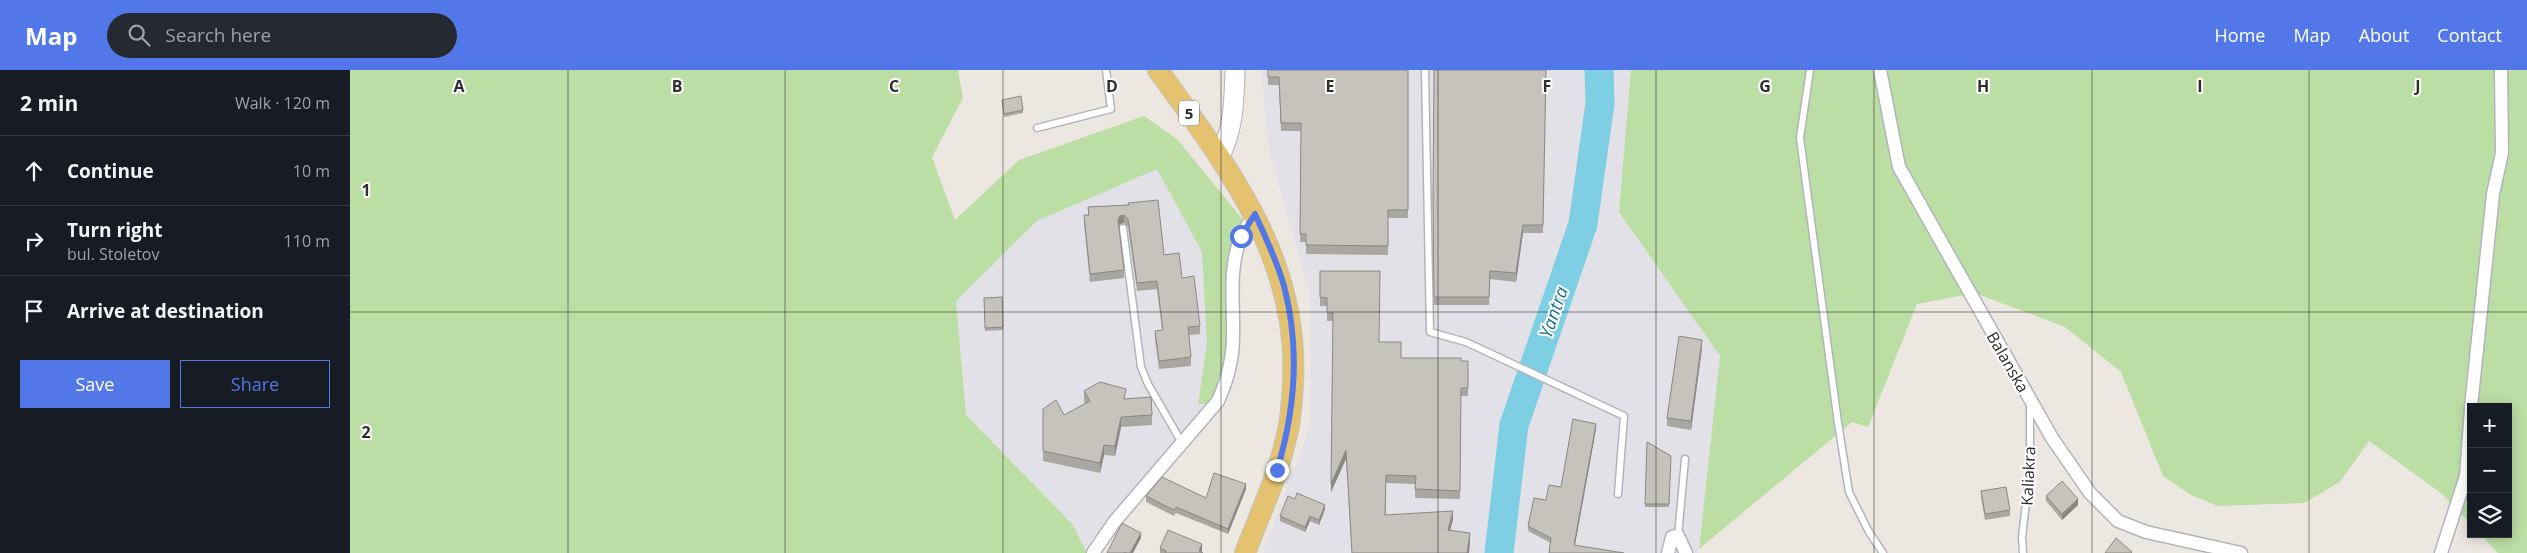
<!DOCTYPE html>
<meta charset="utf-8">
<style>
:root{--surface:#171b24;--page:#242831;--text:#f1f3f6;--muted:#9ea1a6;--line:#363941;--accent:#5277e9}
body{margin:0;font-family:"Open Sans",sans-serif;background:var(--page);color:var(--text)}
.controls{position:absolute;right:15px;bottom:15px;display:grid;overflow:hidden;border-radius:0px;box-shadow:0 2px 12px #0003}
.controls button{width:45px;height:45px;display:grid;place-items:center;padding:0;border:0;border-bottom:1px solid var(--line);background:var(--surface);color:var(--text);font:25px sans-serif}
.stop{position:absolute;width:15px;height:15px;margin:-11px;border:4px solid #5277e9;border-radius:50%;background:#fff}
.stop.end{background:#5277e9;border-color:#fff;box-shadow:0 1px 5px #0008}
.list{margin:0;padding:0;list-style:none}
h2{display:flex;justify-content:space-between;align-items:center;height:65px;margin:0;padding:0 20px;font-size:21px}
h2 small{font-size:16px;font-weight:400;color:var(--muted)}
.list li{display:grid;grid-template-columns:32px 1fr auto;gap:15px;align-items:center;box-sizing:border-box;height:70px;padding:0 20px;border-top:1px solid var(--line)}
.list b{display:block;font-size:19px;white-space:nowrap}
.list p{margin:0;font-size:16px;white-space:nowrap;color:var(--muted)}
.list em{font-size:16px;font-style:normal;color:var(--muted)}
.actions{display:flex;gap:10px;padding:15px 20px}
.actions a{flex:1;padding:11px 0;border:1px solid var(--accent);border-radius:0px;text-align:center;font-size:18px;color:var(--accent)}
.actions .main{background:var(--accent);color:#fff}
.icon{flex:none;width:28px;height:28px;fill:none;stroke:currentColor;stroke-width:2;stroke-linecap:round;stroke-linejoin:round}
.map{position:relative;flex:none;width:2177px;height:483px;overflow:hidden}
header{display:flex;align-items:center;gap:30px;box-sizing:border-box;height:70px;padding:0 25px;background:var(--accent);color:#fff}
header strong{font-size:24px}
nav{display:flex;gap:28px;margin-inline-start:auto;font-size:18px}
.search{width:350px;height:45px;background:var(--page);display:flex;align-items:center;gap:12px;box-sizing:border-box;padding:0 18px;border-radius:28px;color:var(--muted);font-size:19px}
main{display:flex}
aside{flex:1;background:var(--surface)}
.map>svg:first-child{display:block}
.industrial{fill:#e2e1e7}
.green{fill:#bbdea4}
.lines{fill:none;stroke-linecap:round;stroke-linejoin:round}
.river{stroke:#7fcfe4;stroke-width:29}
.lane-casing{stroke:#b2b4bc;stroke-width:9}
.street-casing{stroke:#b2b4bc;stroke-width:15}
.secondary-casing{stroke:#b2b4bc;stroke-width:21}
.primary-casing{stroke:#c4c4c4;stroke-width:22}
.lane{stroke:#fff;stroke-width:6}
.street{stroke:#fff;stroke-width:12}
.secondary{stroke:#fff;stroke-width:19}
.primary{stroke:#e4c26f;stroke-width:20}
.wall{fill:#aaa7a2}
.shaded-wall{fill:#8b8884}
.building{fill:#c6c2bc;stroke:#8b8884}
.route{stroke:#5277e9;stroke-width:6}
.grid{fill:none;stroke:#2d2d2d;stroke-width:1;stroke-opacity:0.55}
.labels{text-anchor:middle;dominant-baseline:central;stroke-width:4;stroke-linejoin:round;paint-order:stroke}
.shield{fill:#fff;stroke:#6c6c6c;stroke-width:1}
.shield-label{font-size:15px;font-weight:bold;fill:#2d2d2d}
.street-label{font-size:16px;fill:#2d2d2d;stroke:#fff}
.water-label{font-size:18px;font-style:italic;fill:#1b7193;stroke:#fff}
.grid-label{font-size:16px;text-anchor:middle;font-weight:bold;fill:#2d2d2d;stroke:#fff;stroke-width:4;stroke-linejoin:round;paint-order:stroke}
</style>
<header>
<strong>Map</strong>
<div class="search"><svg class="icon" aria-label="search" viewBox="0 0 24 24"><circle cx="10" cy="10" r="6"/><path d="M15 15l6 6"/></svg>Search here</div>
<nav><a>Home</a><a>Map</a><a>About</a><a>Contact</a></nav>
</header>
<main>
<aside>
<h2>2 min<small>Walk · 120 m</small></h2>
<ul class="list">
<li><svg class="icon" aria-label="ahead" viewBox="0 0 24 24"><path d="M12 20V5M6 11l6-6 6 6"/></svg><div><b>Continue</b></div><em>10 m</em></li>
<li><svg class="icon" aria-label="right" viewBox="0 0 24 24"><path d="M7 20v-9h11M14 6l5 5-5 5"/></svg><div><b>Turn right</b><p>bul. Stoletov</p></div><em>110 m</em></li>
<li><svg class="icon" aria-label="arrive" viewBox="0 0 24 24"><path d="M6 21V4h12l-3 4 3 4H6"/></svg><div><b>Arrive at destination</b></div></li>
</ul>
<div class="actions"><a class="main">Save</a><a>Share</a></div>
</aside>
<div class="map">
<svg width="2177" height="483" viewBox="0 0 2177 483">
<rect width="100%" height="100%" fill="#ede7e1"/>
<!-- industrial -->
<path class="industrial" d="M911,0h370l-12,142 101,144 -22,197h-435l48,-130 -1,-129 -41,-144z
M807,98l45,84 5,91 -9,62 20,-4 -131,152 -14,-28 -107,-110 -10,-114 81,-80z"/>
<!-- green -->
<path class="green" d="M0,0h608l5,28 -31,59 23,63 64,-60 125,-44 33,23 71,87 -7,10 -8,103 -15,62 -20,4 9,-62 -5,-91 -45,-83 -120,52 -81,80 10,114 107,110 14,28h-737z
M1281,0h896v483h-29l-18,-19h28v-127h-37v117l-30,-31 -72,-52 -29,41 -36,21 -86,3 -27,-11 -28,-19 -42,-104 -56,-45 -90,-34 -58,11 -49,123 -16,-5 -153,127 21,-193 -101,-144z"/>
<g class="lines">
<!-- river -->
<path class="river" d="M1149,483l15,-128 69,-201 17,-121 -1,-33"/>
<!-- lane casing -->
<g class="lane-casing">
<path id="lane" d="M1075,0l5,262 36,10 158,74 -6,78
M1460,0l-10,68 38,285 11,69 20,40 14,21
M687,58l74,-19 -5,-39
M773,158l18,139 7,17 34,59
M1328,466l7,-77
M1673,483l-1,-16 8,-68v-64"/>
</g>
<!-- street casing -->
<g class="street-casing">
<path id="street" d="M1530,0l19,97 153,271 38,55 28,28 28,11 95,21
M2121,337l22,-213 9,-41 -1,-83
M743,483l22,-32 103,-120c9,-20 15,-41 15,-64 1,-32 -5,-69 8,-100 3,-8 9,-15 14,-23
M1318,483l4,-16 6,-1 8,17
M2091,483l25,-77 5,-67"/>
</g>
<!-- secondary casing -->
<g class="secondary-casing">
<path id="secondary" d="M870,86c14,-29 14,-54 15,-86"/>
</g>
<!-- primary casing -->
<g class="primary-casing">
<path id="primary" d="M808,0c69,96 142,188 135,313 -1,18 -2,38 -7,56 -9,39 -27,77 -41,114"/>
</g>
<!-- lane -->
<use href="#lane" class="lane"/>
<!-- street -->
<use href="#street" class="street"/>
<!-- secondary -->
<use href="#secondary" class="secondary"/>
<!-- primary -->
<use href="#primary" class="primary"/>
</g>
<!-- wall -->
<path class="wall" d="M918,0h140v148h-20v37l-82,-1v-12h-6l1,-111h-20l-2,-46h-11z
M1196,0l-3,163h-20l-7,49 -26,-3 -1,26h-55l-1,-100z
M652,30l21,10v3l-19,4z
M778,135l36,50 18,23 18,48v8l-11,1 2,22v9l-32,3 -4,-30v-8l7,-1 -5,-41 -20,2 -9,-64 -4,-4 -4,1 -1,2 5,44v8l-34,4 -6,-59v-8h4v-8z
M970,201l59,71 22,16 67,3v35h-7l-1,103 -45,-1v-14l-29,-1v32l67,4 -3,11 20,11 -1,12h-117l-6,-94 -15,33 2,-171h-6v-15h-7z
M634,228l19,29v3l-18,1z
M1352,278l-11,82 -24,-4v-8z
M734,321l42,8 26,16v10l-31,2 -6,29 -11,-1 -4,18 -57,-12v-52l21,6 21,-11 -1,-3z
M1246,359l-21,116 -24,-2 -23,-12v-5l18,-26 15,-13z
M1297,372l24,14 -2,51h-24z
M896,419l-18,45 -52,-21 -2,3 -28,-14v-6l60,2z
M1631,421l29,19v6l-25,4 -4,-23z
M1696,426l32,9 -16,15 -16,-19z
M975,439l-6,16 -9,-4 -5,11 -25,-11v-5z
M810,478l42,4 1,1h-43z"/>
<!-- shaded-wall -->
<path class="shaded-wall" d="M774,145v8l-4,1 -2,5v-9l2,-4z
M1173,155v8l-7,49v-9z
M1352,270v8l-11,82v-9z
M771,347v10l-6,29v-10z
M1246,354v5l-22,121v-5z
M754,375v10l-4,18v-10z
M996,380v9l-15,33v-8z
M896,414v5l-18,45v-5z
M1728,429v6l-16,15v-6z
M975,435v4l-6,16v-5z
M1103,441v8l-5,19v-8z
M960,446v5l-5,11v-5z
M791,463v5l-8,15h-3z
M1120,463v8l-1,12h-2z
M852,474v9l-3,-2z"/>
<!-- building -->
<path class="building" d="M918,0h140v140h-20v36l-82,-1v-11h-6l1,-111h-20l-2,-46h-11z
M1084,0h112l-3,155h-20l-7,48 -26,-2 -1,26h-55l-1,-100z
M671,26l2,14 -19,4 -2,-14z
M808,130l6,55 15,-2 3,25 12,-2 6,50 -12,1 3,30 -32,4 -4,-30 8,-1 -6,-49 -20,2 -9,-64 -4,-4 -4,1 -2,4 6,50 -34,4 -6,-59h5l-1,-8 41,-2 -1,-2z
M970,201h60l-1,71h22v16h60v3h7v27h-7l-1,103 -45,-2 1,-13 -30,-1 -1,40 68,-4 -5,19 22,3 -3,20h-115l-6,-103 -15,34 2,-171h-6v-15l-7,-1z
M652,227l1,30 -18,1 -1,-30z
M1329,266l23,4 -11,81 -24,-3z
M750,312l26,7 -2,10 27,-2 1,18 -31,2 -6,29 -11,-1 -4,18 -57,-12v-42l13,-9 8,15 26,-14 -6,-10z
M1223,349l23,5 -22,121 50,8h-75l2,-15 -23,-12 6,-28 12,2 3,-15 12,2z
M1297,372l24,14 -2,48h-24z
M864,403l32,11 -18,45 -52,-22 -2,3 -28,-14 16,-19 44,21z
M1712,411l16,18 -16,15 -16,-18z
M1656,417l4,23 -25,4 -4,-23z
M947,423l28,12 -6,15 -9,-4 -5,11 -25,-11 8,-20 7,3z
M772,453l19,10 -11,20h-3l-2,-1 -1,1h-17z
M818,460l34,14 -3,7 4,2h-38l1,-2 -6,-3z
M1766,468l16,14 -1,1h-26z"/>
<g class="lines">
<!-- route -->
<path class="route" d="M891,166l14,-22c11,24 22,47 29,72 16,61 11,125 -7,184"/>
</g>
<!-- grid -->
<path class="grid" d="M218,0v483M435,0v483M653,0v483M871,0v483M1088,0v483M1306,0v483M1524,0v483M1742,0v483M1959,0v483M0,242h2177"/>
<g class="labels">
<!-- shield labels -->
<rect class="shield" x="829" y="30.5" width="20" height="25" rx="4"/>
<g class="shield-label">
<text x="839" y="43">5</text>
</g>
<!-- street labels -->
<g class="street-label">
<text transform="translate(1658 292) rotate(60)">Balanska</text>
<text transform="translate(1678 406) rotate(-87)">Kaliakra</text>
</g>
<!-- water labels -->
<g class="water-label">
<text transform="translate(1203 242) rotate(-71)">Yantra</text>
</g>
</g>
<g class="grid-label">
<text x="109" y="22">A</text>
<text x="327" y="22">B</text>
<text x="544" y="22">C</text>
<text x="762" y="22">D</text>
<text x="980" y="22">E</text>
<text x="1197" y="22">F</text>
<text x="1415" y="22">G</text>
<text x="1633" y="22">H</text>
<text x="1850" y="22">I</text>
<text x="2068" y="22">J</text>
<text x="16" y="126">1</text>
<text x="16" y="368">2</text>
</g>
</svg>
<div class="controls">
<button>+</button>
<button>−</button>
<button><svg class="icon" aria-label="layers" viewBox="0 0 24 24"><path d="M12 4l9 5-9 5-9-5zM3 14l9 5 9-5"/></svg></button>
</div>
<div class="stop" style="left:891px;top:166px"></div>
<div class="stop end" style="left:927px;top:400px"></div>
</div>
</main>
